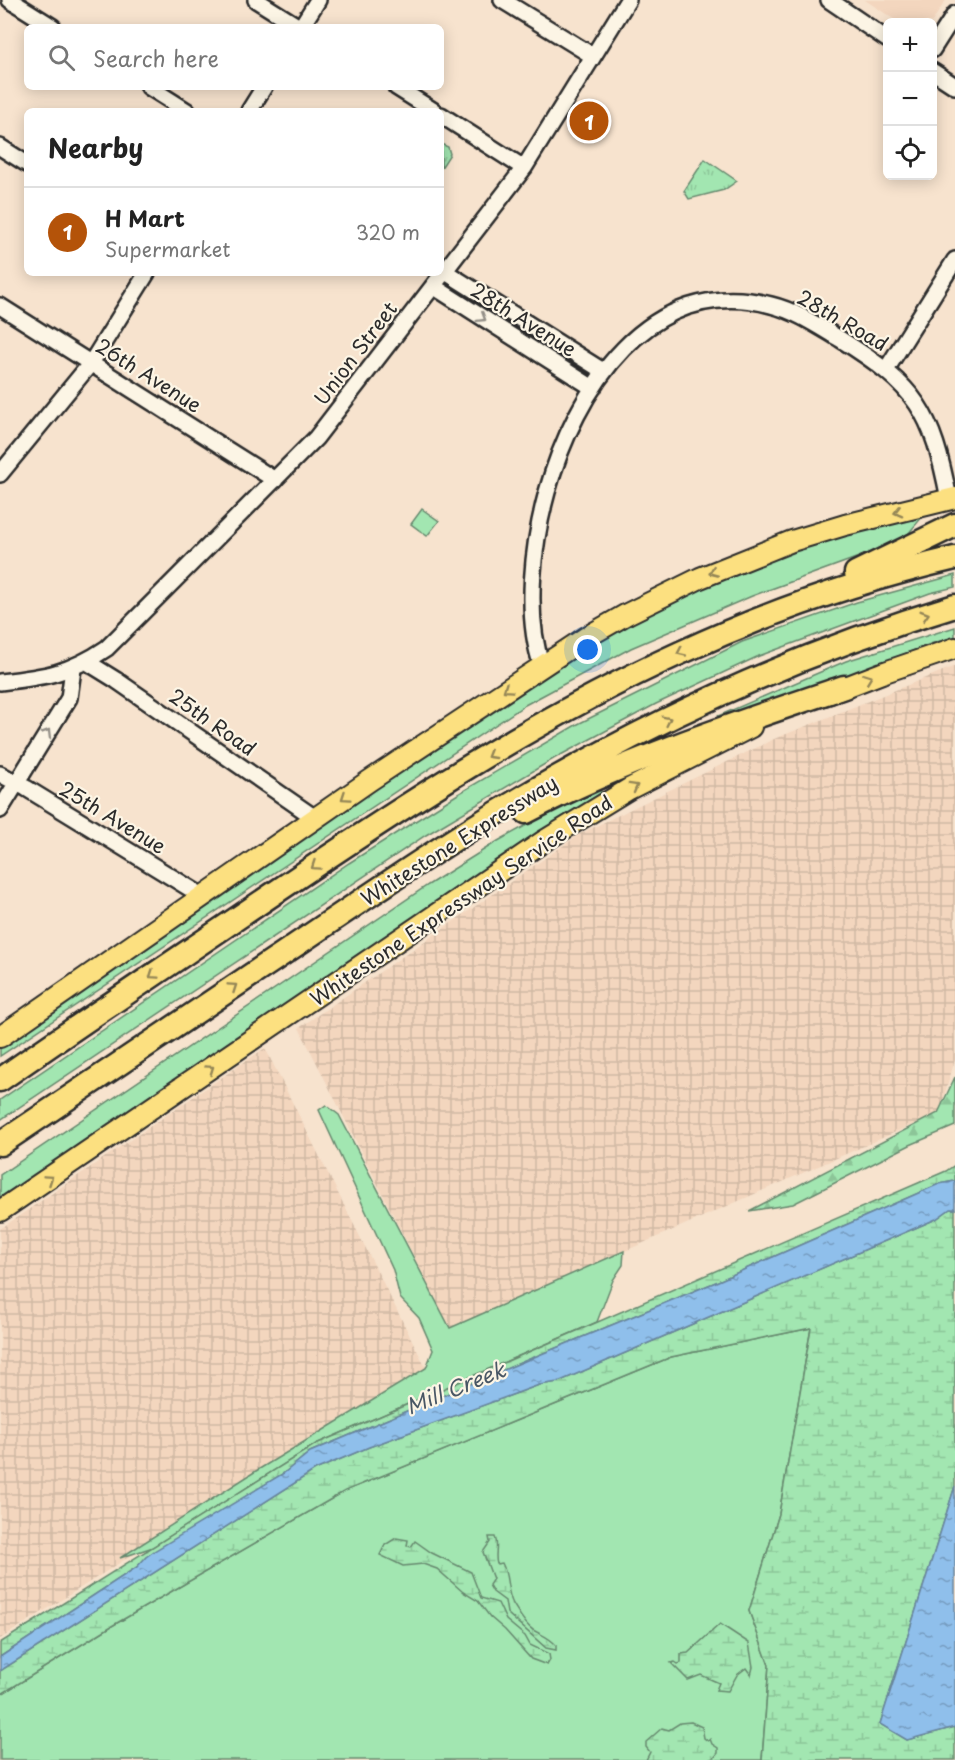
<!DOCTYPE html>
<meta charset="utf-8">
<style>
:root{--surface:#fff;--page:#f2f2f2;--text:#222;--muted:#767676;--line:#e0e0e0;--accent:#b45309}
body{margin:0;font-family:"Playpen Sans",sans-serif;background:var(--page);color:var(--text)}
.controls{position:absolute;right:18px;top:18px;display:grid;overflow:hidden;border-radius:9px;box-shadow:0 3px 15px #0003}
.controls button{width:54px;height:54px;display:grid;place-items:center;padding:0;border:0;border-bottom:2px solid var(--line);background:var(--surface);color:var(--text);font:30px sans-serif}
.you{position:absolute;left:588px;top:650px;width:21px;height:21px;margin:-15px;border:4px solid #fff;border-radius:50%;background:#1a73e8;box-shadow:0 0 0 9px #1a73e833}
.badge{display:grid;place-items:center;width:39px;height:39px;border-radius:50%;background:var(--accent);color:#fff;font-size:20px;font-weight:700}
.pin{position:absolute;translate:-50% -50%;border:3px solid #fff;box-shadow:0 2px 6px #0006}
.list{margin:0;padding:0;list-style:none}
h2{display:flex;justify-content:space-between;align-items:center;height:78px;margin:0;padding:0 24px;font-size:26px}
h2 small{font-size:20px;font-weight:400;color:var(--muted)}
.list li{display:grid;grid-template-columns:39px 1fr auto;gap:18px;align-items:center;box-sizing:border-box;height:90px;padding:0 24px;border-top:2px solid var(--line)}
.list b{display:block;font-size:22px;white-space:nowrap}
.list p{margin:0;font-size:20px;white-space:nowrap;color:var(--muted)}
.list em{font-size:20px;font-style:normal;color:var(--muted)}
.icon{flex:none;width:33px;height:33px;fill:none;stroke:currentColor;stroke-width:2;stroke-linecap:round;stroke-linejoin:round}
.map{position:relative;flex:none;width:955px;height:1760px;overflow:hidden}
.search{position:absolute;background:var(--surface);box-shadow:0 3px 15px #0003;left:24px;top:24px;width:420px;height:66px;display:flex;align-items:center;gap:15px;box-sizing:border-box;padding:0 21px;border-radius:9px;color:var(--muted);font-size:22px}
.panel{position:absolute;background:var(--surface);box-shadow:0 3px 15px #0003;left:24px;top:108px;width:420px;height:168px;border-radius:9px}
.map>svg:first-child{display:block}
.built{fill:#f3d6be}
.industrial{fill:url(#industrial-grid)}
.green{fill:#a2e6b1;stroke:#66886e;stroke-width:1.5}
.forest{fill:url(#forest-firs);stroke:#66886e;stroke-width:1.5}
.wetland{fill:url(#wetland-marsh);stroke:#66886e;stroke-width:1.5}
.park{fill:url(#park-tufts);stroke:#66886e;stroke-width:1.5}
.water{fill:url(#water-ripples);stroke:#67849e;stroke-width:1.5}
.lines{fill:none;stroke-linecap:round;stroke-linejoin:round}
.minor-casing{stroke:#2b2b2b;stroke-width:20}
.major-casing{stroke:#2b2b2b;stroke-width:24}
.highway-casing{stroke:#2b2b2b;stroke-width:27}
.minor{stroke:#fcf5e5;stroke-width:15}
.major{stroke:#fce080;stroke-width:20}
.highway{stroke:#fce080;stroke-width:22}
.oneway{stroke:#949088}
.oneway2{stroke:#948656}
.labels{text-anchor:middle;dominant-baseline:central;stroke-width:4.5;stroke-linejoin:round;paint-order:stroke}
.street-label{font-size:20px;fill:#2b2b2b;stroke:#fcf5e5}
.water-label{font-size:21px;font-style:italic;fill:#495765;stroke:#fcf5e5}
</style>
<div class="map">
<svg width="955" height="1760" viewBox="0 0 955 1760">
<defs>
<pattern id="industrial-grid" width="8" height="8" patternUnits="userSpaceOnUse" patternTransform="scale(1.5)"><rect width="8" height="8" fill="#f3d6be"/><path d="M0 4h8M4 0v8" fill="none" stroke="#d0b8a3"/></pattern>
<pattern id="forest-firs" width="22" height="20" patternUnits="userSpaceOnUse" patternTransform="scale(1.5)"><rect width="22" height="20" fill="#a2e6b1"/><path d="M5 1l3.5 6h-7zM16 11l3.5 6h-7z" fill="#8cc598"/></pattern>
<pattern id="wetland-marsh" width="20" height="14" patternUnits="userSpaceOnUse" patternTransform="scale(1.5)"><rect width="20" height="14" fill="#a2e6b1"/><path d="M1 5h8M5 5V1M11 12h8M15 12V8" fill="none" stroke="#8cc598"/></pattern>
<pattern id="park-tufts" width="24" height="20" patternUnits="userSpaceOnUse" patternTransform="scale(1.5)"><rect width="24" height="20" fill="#a2e6b1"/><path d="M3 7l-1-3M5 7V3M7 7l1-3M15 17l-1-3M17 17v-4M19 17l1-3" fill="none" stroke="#8cc598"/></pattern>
<pattern id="water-ripples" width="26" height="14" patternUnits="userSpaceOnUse" patternTransform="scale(1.5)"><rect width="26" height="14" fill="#8fbfeb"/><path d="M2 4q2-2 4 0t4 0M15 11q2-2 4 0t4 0" fill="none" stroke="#759bbf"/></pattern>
</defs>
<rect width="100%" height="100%" fill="#f7e3ce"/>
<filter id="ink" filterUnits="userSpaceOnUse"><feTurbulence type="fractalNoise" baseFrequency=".0167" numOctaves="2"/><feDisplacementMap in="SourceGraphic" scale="12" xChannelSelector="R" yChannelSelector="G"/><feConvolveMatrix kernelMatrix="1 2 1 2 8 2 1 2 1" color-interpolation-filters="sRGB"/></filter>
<g filter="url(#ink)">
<!-- built -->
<path class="built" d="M865,0h81l-14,22h-34z"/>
<!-- industrial -->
<path class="industrial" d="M955,666v394l-16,53 -489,215 -151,-300 281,-194 194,-95z
M265,1048l161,320 -426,271v-410z"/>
<!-- green -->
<path class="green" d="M422,509l17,12 -12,15 -16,-12z
M923,516l-15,18 -19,12 -137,50 -121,52 -106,57 -525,351v-7l324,-228 175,-117 133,-83 78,-38 73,-28 56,-19z
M955,575v12l-25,6 -171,63 -103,48 -101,54 -129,77 -426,285v-20l349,-237 109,-69 118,-69 166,-83 115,-40z
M955,627v10l-22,6 -207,79 -9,-3 1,-3 128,-55z
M599,790l4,3 -68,42 -535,364v-24l428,-290 70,-44 83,-46z
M326,1105l13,10 111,213 174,-77 -1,14 -10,15 -16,42 -281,122 -163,103 -33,11 136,-87 170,-103 7,-18 -14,-32 -19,-20 -7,-28 -74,-160z
M811,1328l-32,186 -30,97 20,54 -7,95h-762v-65l110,-68 235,-136 326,-134z"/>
<!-- forest -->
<path class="forest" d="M955,1077v49l-45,19 -117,59 -44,7 189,-98z"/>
<!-- wetland -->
<path class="wetland" d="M955,1165v16l-16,3 -223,98 -177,73 -229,97 -26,21 -138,84 -9,10 -137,90v-14l316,-199 630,-273z
M950,1209h5v277l-75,238 27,16 48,-13v33h-193l7,-95 -20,-54 30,-97 32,-186 -140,29 -326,134 -235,136 -110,68v-24l315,-201 54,-23 170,-62 19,-3 378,-163z
M489,1537h6c4,8 -1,18 2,27l5,-1c7,13 4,28 11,41 5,8 12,21 20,26 9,5 16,7 23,15v5l-10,-2 -39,-35 -2,-12 -12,-9 -4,-7 4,-6 -10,-27 7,-10z
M396,1538l12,2 -1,6 4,1 4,-6 17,12 39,19 10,26 17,5 8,17 19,16 5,9 19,9 1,6 -3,5 -16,-6 -26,-29 -15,-13 -12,-16 -15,-9 -26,-23 -14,-5 -20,2 -23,-11 5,-10z
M720,1624l29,19 4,24 -2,8 -5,-7 -9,7 -9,16 -12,-1 3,-7 -18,-8 -13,5 -17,-17 4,-1 3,2 3,-1v-9l7,-1z
M691,1722l11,5 2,11 4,3 2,-2 2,5 6,4v5l-4,5 -6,2h-62l4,-8 -4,-5v-5l16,-14 7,2 11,-7z"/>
<!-- park -->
<path class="park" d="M441,144l7,3 2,7 -9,14z
M705,159l32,22 -13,9 -35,9 -5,-8z"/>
<!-- water -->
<path class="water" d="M955,1181v28h-5l-14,10 -378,163 -19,3 -170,62 -54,23 -315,201v-14l137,-90 9,-10 8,-6 130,-78 26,-21 229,-97 177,-73 223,-98z
M955,1486v241l-48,13 -27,-16z"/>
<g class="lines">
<!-- minor casing -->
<g class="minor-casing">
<path id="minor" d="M10,0l43,27
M256,0l43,27
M502,0l91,56
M829,0l59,40
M301,27l17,-27
M932,50l23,-36
M932,71l23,15
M149,87l38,24
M396,87l38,24
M249,111l15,-24
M441,115l83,53
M0,147l27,17
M444,271l159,100
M433,286l160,102
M0,306l275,174
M886,370l69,-110
M0,474l91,-111 56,-90
M87,662l29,18 199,138
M542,666c-18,-51 -9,-123 5,-174 28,-101 102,-219 224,-187 25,6 47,21 69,34 77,48 92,72 109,160
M0,682c44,-5 69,-8 107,-34l209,-210 208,-270 104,-168
M0,774l26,14 178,109
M0,810l69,-112 4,-29"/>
</g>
<!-- major casing -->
<g class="major-casing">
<path id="major" d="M830,693l52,-20 73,-25
M0,1037l369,-256 216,-143 42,-24 73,-36 92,-37 53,-16 110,-27
M0,1211l544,-370 85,-52 122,-62"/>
</g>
<!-- highway casing -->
<g class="highway-casing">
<path id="highway" d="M856,573l99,-48
M526,812c101,-53 211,-89 318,-125
M0,1080c90,-63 182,-124 273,-186 130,-88 264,-176 407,-241 88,-41 181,-73 275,-95
M0,1144c92,-62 184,-124 275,-185 86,-58 171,-117 260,-169 133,-77 273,-140 420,-184"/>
</g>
<!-- minor -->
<use href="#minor" class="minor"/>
<!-- major -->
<use href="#major" class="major"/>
<!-- highway -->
<use href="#highway" class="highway"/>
</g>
<!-- one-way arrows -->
<defs><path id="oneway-chevron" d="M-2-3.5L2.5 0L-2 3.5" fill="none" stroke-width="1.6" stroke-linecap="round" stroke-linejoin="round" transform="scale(1.5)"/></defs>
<g class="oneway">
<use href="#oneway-chevron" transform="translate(482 318) rotate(32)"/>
<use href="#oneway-chevron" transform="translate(47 733) rotate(-59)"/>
</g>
<g class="oneway2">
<use href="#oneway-chevron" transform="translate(898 512) rotate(166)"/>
<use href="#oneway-chevron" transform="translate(713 572) rotate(157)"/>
<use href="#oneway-chevron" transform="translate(925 615) rotate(-17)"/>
<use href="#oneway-chevron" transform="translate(681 652) rotate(155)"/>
<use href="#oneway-chevron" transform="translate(868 678) rotate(-21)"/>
<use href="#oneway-chevron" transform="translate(507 689) rotate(146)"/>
<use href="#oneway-chevron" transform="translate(667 720) rotate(-26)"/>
<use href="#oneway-chevron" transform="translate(491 755) rotate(149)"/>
<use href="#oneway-chevron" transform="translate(634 787) rotate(-29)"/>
<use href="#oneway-chevron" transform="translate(345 797) rotate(146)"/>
<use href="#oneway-chevron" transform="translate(315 866) rotate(146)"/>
<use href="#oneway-chevron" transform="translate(153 975) rotate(146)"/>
<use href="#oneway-chevron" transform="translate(233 987) rotate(-34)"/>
<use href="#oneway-chevron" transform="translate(210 1069) rotate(-35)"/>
<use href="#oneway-chevron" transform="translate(49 1179) rotate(-34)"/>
</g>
</g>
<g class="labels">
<!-- street labels -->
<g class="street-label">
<text transform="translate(524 319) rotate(32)">28th Avenue</text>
<text transform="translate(843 320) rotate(30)">28th Road</text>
<text transform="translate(355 353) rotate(-53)">Union Street</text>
<text transform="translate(149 375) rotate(32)">26th Avenue</text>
<text transform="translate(213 722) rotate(35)">25th Road</text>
<text transform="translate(113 817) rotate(31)">25th Avenue</text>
<text transform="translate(459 840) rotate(-32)">Whitestone Expressway</text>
<text transform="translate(461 900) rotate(-34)">Whitestone Expressway Service Road</text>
</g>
<!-- water labels -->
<g class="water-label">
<text transform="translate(455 1387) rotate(-22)">Mill Creek</text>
</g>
</g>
</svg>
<div class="controls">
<button>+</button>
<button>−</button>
<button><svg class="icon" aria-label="locate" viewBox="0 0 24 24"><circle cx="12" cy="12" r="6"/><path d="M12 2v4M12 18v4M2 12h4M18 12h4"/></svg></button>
</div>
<div class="you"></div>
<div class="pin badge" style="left:589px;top:121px">1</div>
<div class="search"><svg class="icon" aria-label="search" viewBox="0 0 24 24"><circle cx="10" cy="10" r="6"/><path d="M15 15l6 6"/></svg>Search here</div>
<section class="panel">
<h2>Nearby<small></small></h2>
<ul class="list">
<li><span class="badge">1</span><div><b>H Mart</b><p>Supermarket</p></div><em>320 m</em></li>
</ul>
</section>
</div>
